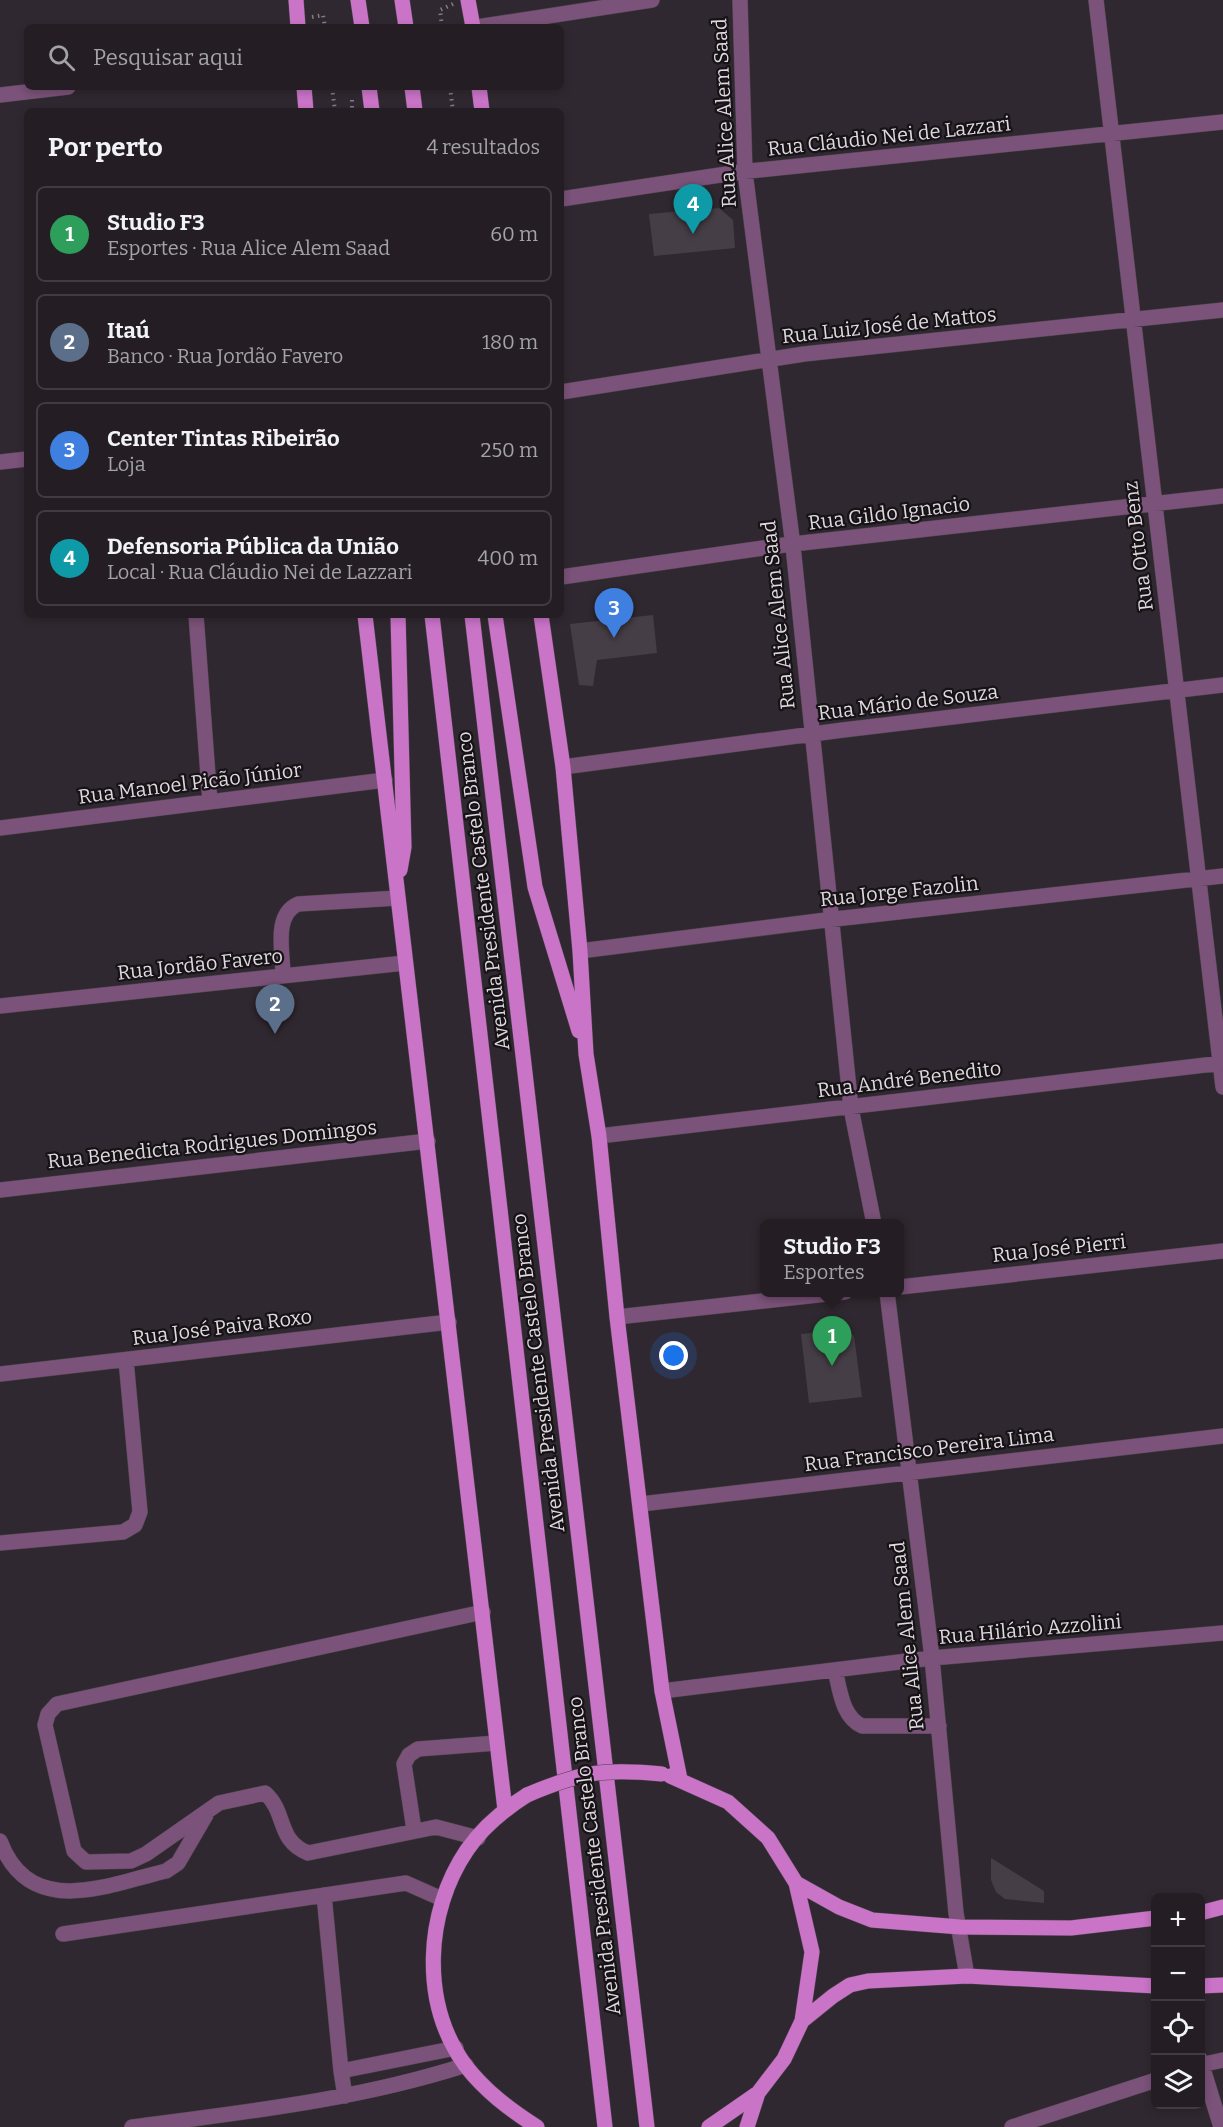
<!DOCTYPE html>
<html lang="pt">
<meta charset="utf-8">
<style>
:root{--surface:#241e24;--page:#302b31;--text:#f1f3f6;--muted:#a3a2a6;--line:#413c41;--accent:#5eceb8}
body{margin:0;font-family:Bitter,serif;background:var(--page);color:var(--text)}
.controls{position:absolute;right:18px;bottom:18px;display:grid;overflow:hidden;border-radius:9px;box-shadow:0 3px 9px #0003}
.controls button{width:54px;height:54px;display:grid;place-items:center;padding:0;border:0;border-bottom:2px solid var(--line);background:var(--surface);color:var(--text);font:30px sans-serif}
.you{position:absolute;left:674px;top:1356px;width:21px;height:21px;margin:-15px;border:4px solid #fff;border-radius:50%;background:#1a73e8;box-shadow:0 0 0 9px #1a73e833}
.badge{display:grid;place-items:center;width:39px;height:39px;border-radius:50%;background:var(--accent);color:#fff;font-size:20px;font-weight:700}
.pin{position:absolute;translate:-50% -50px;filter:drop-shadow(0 2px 3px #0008)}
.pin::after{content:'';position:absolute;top:32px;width:21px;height:18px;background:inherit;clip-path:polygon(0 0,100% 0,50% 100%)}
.popup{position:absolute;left:760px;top:1219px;width:144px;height:78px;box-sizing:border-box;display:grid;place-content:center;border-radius:9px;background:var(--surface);filter:drop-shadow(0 2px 4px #0005);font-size:20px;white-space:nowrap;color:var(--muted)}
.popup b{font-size:22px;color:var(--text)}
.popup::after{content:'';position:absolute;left:50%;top:100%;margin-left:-12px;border:12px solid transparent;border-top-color:var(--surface)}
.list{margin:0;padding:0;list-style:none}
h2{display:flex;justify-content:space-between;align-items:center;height:78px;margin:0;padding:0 24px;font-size:26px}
h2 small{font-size:20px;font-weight:400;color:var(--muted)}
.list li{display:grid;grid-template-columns:39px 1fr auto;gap:18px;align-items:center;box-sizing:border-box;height:96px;margin:0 12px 12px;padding:0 12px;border:2px solid var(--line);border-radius:9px}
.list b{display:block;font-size:22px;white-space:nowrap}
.list p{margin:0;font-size:20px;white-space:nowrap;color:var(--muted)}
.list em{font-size:20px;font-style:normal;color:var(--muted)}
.icon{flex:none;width:33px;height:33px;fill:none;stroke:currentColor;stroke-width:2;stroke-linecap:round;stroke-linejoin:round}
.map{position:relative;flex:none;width:1223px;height:2127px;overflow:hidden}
.search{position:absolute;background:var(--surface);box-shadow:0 3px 9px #0003;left:24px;top:24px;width:540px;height:66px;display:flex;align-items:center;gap:15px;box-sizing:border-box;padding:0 21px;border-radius:9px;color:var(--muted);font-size:22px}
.panel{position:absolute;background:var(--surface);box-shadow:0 3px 9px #0003;left:24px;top:108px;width:540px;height:510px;border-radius:9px}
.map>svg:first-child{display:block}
.building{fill:#463e46}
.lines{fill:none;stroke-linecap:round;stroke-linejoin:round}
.minor-casing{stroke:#4c444c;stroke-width:16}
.major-casing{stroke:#4c444c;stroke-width:16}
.path{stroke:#837c83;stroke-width:4;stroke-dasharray:1.5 4.5;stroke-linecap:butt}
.minor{stroke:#7b5279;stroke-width:15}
.major{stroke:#ca74c7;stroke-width:15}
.major-bridge-casing{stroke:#4c444c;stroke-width:16;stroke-linecap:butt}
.major-bridge{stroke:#ca74c7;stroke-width:15}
.labels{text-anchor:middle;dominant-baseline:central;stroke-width:4.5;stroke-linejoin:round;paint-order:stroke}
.street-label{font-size:20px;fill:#ded9de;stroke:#161216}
</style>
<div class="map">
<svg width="1223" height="2127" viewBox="0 0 1223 2127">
<rect width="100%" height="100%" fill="#302830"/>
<!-- building -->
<path class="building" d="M719,208l14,12 2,28 -81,8 -5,-42z
M653,615l4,38 -60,7 -4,26 -14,-1 -9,-61z
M846,1330l8,6 8,61 -53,6 -8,-69z
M991,1858l53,33v12l-39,-4 -9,-7 -5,-12z"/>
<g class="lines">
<!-- minor casing -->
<g class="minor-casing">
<path id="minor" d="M740,0l5,172 48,374 58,562 23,116
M1096,0l127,1087
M477,27l175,-27
M0,95l68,-8
M561,199l179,-27 483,-50
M561,392l243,-38 419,-44
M0,462l27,-3
M561,577l223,-32 439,-49
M196,615l14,187
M563,767l280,-37 380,-45
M0,828l385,-48
M580,951l246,-31 397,-44
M283,976c0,-24 -10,-61 15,-72l100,-6
M0,1006l405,-43
M599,1136l624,-73
M0,1190l428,-49
M900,1287l323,-36
M887,1292l45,366 24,255 11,63
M617,1317l228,-25
M0,1374l449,-52
M641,1504l582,-68
M0,1543l123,-11 12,-7 5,-13 -14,-152
M835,1670c5,20 7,47 27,56h77
M662,1691l270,-33 291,-25
M414,1830l-10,-66 5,-9 9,-6 79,-6
M478,1838l-42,-11 -128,26c-32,-13 -21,-41 -43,-60l-46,10 -73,51 -15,7 -45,1 -12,-11 -29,-126 3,-11 9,-10 426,-92
M0,1841c30,79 107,44 166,30l12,-8 28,-48
M324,1895l17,176 4,25
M63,1934l343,-51 36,16
M1200,2059l21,68
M1200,2065l23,-5
M341,2071l115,-23
M132,2127c113,-15 225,-27 334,-62
M1012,2127l144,-47"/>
</g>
<!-- major casing -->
<g class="major-casing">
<path id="major" d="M296,0l2,27
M358,0l4,27
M402,0l4,27
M468,0l5,27
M304,87l2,24
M369,87l3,24
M412,87l3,24
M479,87l3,24
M365,615l140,1195
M398,615l6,232 -4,23
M432,615l173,1512
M472,615l175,1512
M495,615l40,272 44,144
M541,615l22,152 17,184 6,103 13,82 18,181 45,374 18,88
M670,1776l58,26 40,36 28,45 16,69 -10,69 -18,38 -26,34 -49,34
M527,1795c-22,14 -45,33 -60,55 -42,62 -47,152 -2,215 20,26 44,44 72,62
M796,1883l43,24 33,13 88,7 111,1 85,-10
M1200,1913l23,-6
M1200,1986l23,-1
M802,2021l31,-25 17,-11 18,-4 99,-5 189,10
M747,2127l11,-34"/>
</g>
<!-- path -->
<path class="path" d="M312,17l11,-2 2,12
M442,27l-2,-17 13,-6
M332,87l3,24
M450,87l3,24
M352,100v11"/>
<!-- minor -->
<use href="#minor" class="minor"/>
<!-- major -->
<use href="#major" class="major"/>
<!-- major-bridge casing -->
<g class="major-bridge-casing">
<path id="major-bridge" d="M527,1795c54,-23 76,-27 135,-21"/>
</g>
<!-- major-bridge -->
<use href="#major-bridge" class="major-bridge"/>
</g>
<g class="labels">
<!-- street labels -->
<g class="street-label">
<text transform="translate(724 113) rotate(-93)">Rua Alice Alem Saad</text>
<text transform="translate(889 136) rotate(-6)">Rua Cláudio Nei de Lazzari</text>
<text transform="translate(889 325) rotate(-6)">Rua Luiz José de Mattos</text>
<text transform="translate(889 513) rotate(-7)">Rua Gildo Ignacio</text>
<text transform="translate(1138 546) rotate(-97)">Rua Otto Benz</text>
<text transform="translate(778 615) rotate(-96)">Rua Alice Alem Saad</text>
<text transform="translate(908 702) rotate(-7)">Rua Mário de Souza</text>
<text transform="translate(190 783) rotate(-7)">Rua Manoel Picão Júnior</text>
<text transform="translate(483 891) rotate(-97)">Avenida Presidente Castelo Branco</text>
<text transform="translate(899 891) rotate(-6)">Rua Jorge Fazolin</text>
<text transform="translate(200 964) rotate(-6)">Rua Jordão Favero</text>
<text transform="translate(909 1079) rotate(-7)">Rua André Benedito</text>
<text transform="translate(212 1144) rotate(-6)">Rua Benedicta Rodrigues Domingos</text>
<text transform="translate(1059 1248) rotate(-6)">Rua José Pierri</text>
<text transform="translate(222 1327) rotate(-7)">Rua José Paiva Roxo</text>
<text transform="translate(538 1373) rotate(-97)">Avenida Presidente Castelo Branco</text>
<text transform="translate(929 1449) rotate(-7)">Rua Francisco Pereira Lima</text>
<text transform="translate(1030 1629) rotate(-5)">Rua Hilário Azzolini</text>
<text transform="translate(907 1636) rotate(-96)">Rua Alice Alem Saad</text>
<text transform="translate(594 1856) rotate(-97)">Avenida Presidente Castelo Branco</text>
</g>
</g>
</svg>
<div class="controls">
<button>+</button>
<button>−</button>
<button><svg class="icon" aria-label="locate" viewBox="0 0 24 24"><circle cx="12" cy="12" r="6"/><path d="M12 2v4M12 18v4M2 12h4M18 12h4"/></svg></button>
<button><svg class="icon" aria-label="layers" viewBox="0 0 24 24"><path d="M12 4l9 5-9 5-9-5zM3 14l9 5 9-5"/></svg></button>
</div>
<div class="you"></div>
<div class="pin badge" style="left:832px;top:1366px;background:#2e9e5b">1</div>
<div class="popup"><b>Studio F3</b>Esportes</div>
<div class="pin badge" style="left:275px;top:1034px;background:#5c6f8a">2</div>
<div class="pin badge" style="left:614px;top:638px;background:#3f7fe0">3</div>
<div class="pin badge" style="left:693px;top:234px;background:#0f9aa8">4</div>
<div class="search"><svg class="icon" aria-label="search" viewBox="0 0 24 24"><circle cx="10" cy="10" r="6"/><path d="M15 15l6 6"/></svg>Pesquisar aqui</div>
<section class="panel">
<h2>Por perto<small>4 resultados</small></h2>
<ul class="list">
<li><span class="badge" style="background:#2e9e5b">1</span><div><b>Studio F3</b><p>Esportes · Rua Alice Alem Saad</p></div><em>60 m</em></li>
<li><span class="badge" style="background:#5c6f8a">2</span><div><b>Itaú</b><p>Banco · Rua Jordão Favero</p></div><em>180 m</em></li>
<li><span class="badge" style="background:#3f7fe0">3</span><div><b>Center Tintas Ribeirão</b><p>Loja</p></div><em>250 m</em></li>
<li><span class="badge" style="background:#0f9aa8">4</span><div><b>Defensoria Pública da União</b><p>Local · Rua Cláudio Nei de Lazzari</p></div><em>400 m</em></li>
</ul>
</section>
</div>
